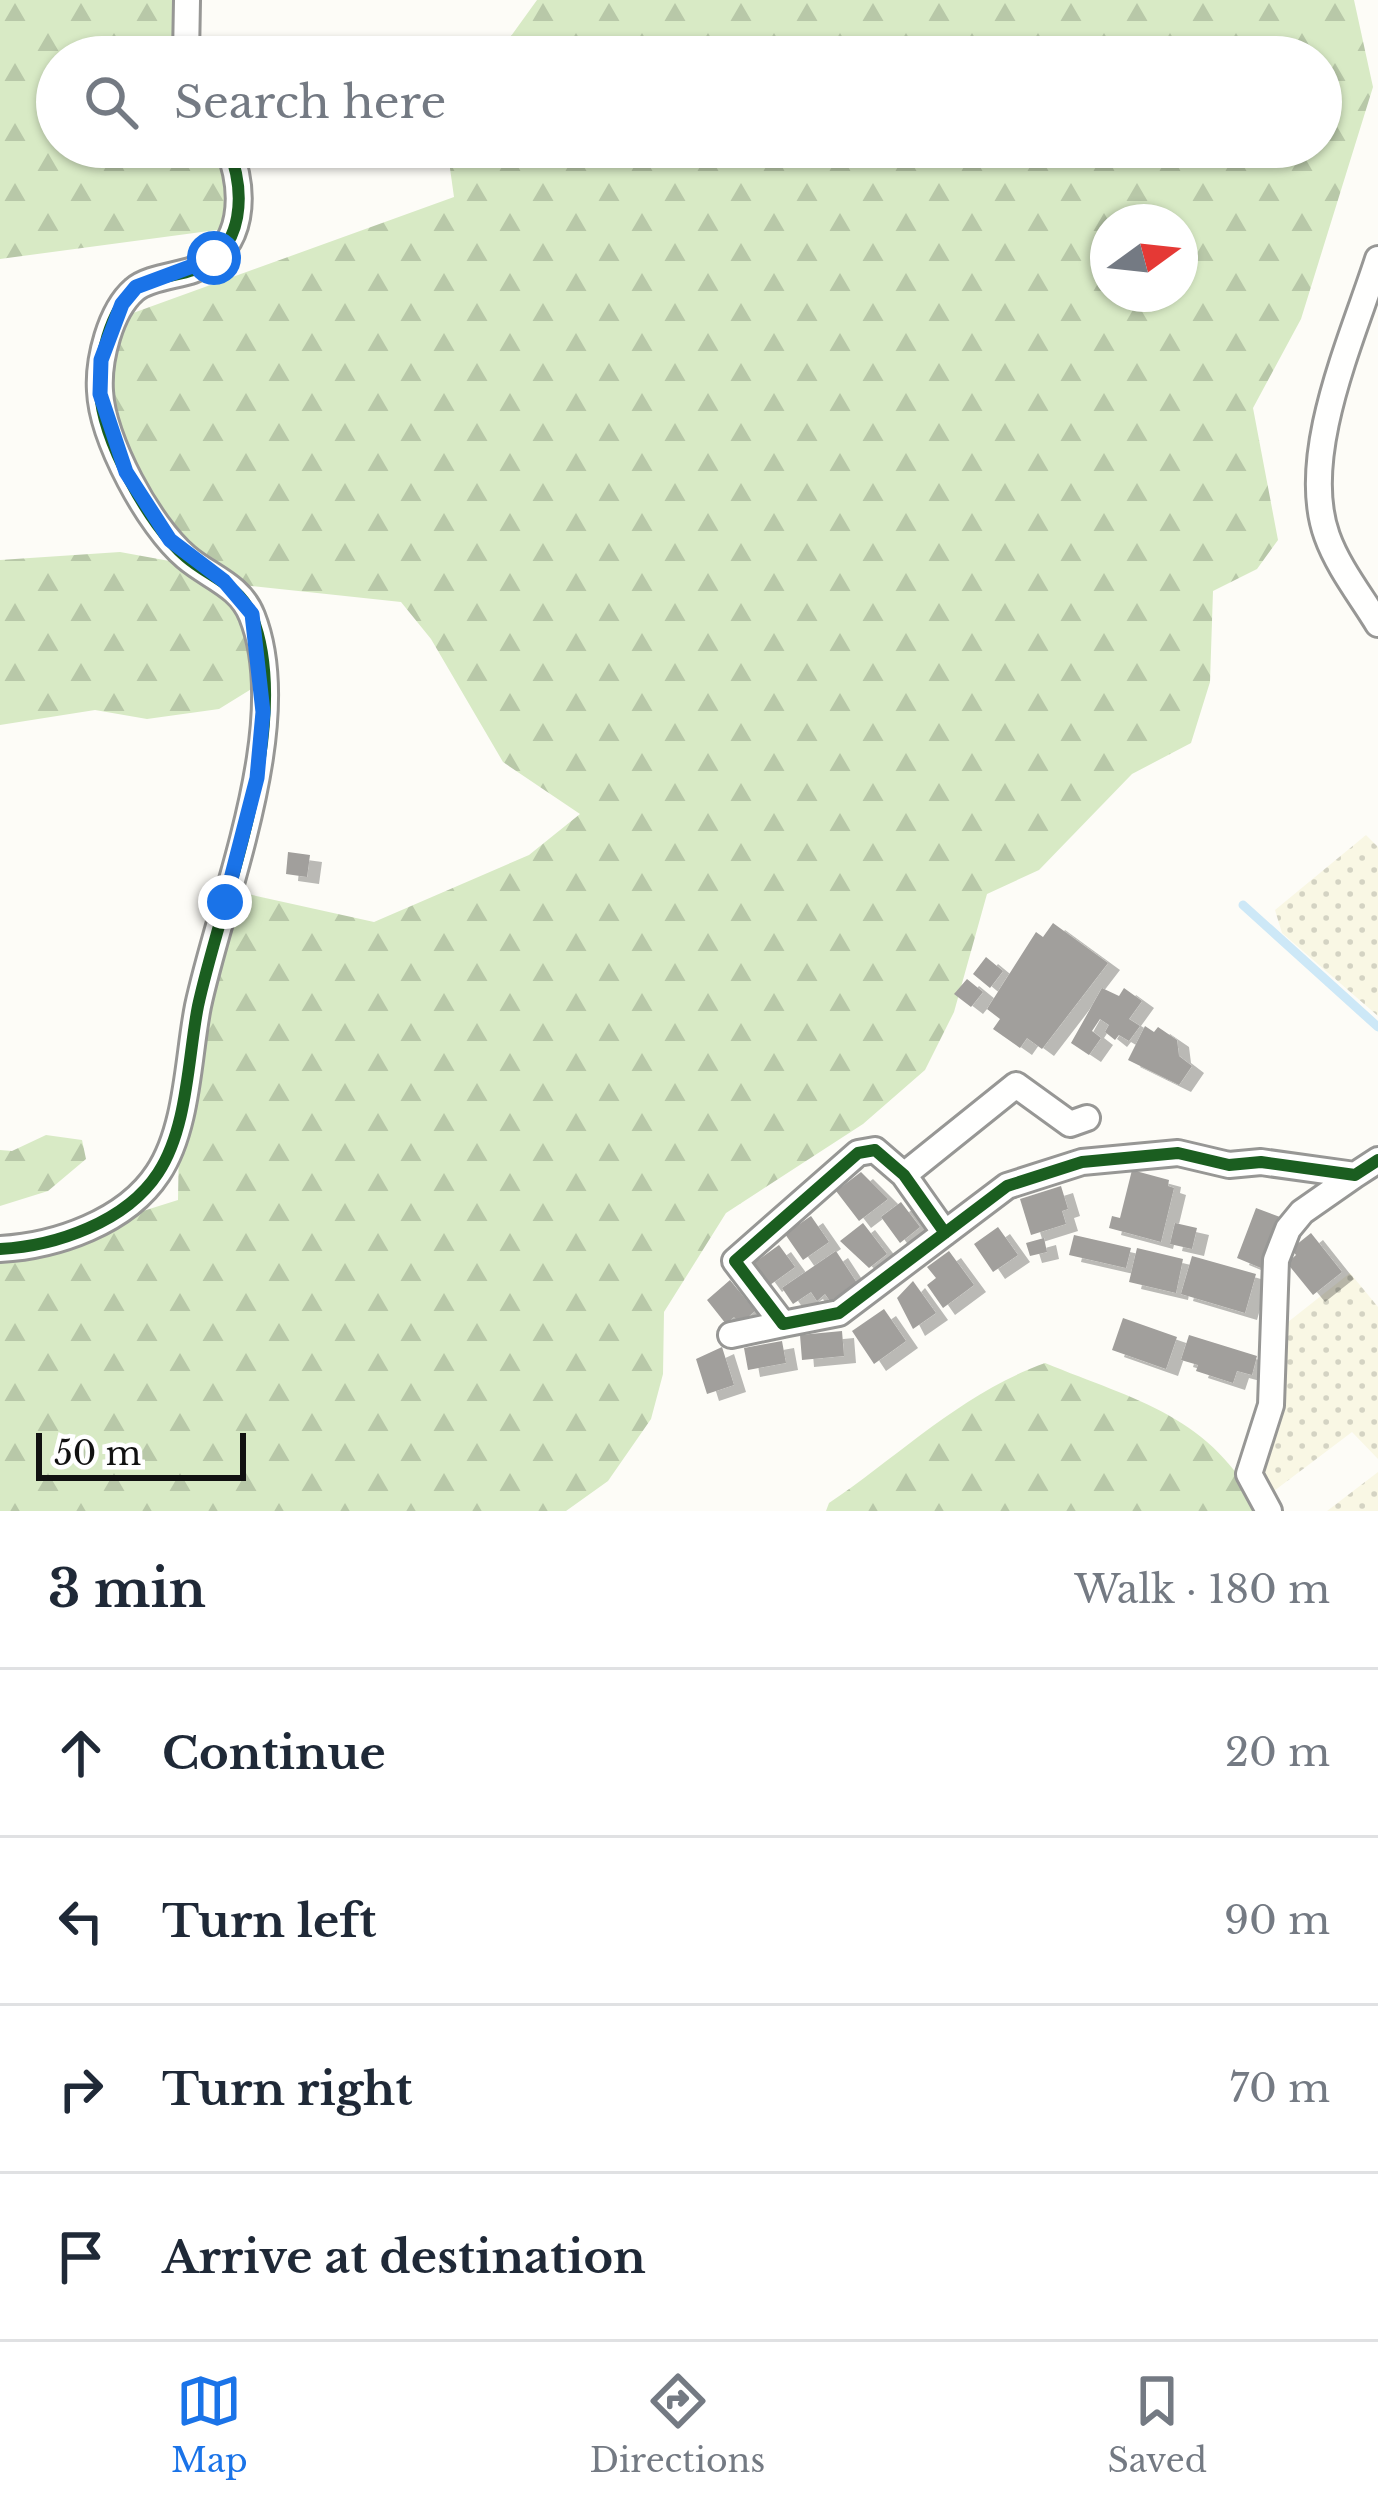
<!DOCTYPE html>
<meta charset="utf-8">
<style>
:root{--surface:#fff;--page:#f6f6f7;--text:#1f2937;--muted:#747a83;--line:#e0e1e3;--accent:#1a73e8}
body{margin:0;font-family:"Libre Baskerville",serif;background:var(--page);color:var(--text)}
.compass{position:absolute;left:1090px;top:204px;width:108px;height:108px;border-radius:50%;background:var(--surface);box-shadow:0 3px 9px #0004;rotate:75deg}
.scale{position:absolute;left:36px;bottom:30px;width:210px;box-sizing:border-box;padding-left:12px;border:6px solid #111;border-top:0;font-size:33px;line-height:42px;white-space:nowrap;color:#111;-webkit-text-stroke:9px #fff;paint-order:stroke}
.stop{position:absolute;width:36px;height:36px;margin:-27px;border:9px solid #1a73e8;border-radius:50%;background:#fff}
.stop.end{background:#1a73e8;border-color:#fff;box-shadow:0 3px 12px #0008}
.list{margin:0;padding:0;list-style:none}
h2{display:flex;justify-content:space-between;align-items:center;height:156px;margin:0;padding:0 48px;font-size:51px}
h2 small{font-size:39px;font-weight:400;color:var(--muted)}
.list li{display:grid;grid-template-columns:78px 1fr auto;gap:36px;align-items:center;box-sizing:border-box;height:168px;padding:0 48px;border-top:3px solid var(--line)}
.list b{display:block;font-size:45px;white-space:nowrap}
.list em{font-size:39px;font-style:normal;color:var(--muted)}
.icon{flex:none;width:66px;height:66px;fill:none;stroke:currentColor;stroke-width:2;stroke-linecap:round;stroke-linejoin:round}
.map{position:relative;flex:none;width:1378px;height:1511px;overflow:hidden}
.search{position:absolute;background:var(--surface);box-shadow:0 3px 9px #0004;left:36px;right:36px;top:36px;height:132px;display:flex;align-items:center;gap:30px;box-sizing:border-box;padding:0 42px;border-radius:66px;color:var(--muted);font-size:45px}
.sheet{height:828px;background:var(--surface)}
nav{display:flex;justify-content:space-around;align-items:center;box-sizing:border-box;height:168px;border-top:3px solid var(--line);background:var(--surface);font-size:33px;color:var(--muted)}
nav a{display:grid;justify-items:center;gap:6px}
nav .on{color:var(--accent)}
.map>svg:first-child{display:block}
.farmland{fill:url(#farmland-dots)}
.forest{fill:url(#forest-firs);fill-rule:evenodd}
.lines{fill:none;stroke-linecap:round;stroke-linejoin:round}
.stream{stroke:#cde8f7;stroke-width:9}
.building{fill:#a19f9c;filter:url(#shadow)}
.minor-casing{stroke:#979795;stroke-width:30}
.minor{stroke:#fffffe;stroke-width:24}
.cycleway-casing{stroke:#fff;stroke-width:20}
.cycleway{stroke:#1b5e20;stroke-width:12}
.route{stroke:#1a73e8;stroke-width:15}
</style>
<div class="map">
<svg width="1378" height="1511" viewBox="0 0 1378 1511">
<defs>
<pattern id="farmland-dots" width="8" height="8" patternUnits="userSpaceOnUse" patternTransform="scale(3)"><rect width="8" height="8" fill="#f9f7e4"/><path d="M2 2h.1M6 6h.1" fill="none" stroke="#d4d3c3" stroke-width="1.8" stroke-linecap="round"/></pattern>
<pattern id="forest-firs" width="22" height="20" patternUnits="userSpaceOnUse" patternTransform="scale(3)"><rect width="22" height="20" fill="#d8eac5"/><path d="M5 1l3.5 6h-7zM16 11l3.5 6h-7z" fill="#b8c8a8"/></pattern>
<filter id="shadow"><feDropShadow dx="12" dy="7" stdDeviation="0" flood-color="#0004"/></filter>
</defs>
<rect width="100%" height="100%" fill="#fdfcf7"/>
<!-- farmland -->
<path class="farmland" d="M1366,835l12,12v169l-96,-83 -7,-23z
M1350,1273l28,34v152l-26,-27 -82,62 -8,-15 20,-60 6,-97z
M1378,1472v39h-51z"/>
<!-- forest -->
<path class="forest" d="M0,0h178v57h-121v90h165l14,34 -12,48 -224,30z
M537,0h817l19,87 -72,232 -48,89 25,132 -21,29 -44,22 -3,91 -19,61 -59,31 -93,96 -52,24 -33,118 -29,58 -62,54 -137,89 -62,99 -1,62 -12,45 -43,62 -42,30h-566v-255l178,-56 1,-59 55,-250 140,31 155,-67 51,-41 -77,-52 -72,-123 -30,-37 -158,-17 -46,-24 -67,-87 -25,-103 17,-54 332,-120 -7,-50h874v-90h-825zM1108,222h72v72h-72z
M120,552l66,12 58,47 10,36 -1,41 -34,21 -72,10 -52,-9 -95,15v-165z
M46,1135l36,5 4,19 -38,32 -48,15v-56l12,1z
M1045,1363c92,38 166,52 215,148h-434l3,-8c71,-48 133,-110 216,-140z"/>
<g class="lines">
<!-- stream -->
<path class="stream" d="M1243,905l135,122"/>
</g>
<!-- building -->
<path class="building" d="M288,852l22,3 -3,22 -21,-3z
M1053,923l55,40 -66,86 -15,-11 -7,10 -27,-19 7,-10 -13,-10 49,-77 7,5z
M986,957l17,14 -13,17 -17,-14z
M967,979l16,13 -12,15 -17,-13z
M1102,988l17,8 5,-8 18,13 -13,18 11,7 -11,15 -10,-6 -4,5 -10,-8 4,-7 -9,-6 -8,12 9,7 -12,17 -18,-12z
M1145,1026l9,6 4,-5 19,13 2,16 13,10 -13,19 -51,-25z
M1132,1170l37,10 -1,6 6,2 -13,54 -52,-14 3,-12 8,2z
M861,1172l27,27 -29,22 -23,-30z
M1061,1186l7,23 -6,2 4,13 -35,11 -11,-36z
M901,1202l19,25 -20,16 -19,-26z
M1256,1208l24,9 -19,51 -24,-10z
M811,1216l18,26 -26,18 -18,-26z
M863,1223l24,31 -18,14 -29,-27z
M1175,1223l22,5 -5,21 -22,-5z
M998,1227l20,28 -25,17 -19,-28z
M1311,1233l31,39 -29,23 -26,-32 9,-8 -5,-6z
M1074,1235l57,13 -5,20 -57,-13z
M1044,1238l3,14 -17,4 -4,-13z
M779,1245l16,22 -25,18 -16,-22z
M1137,1248l46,11 -7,34 -47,-11z
M836,1251l21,32 -27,18 -5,-7 -8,7 -6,-9 -18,12 -11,-16z
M949,1251l25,34 -31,23 -16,-23 9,-7 -9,-11z
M1192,1256l64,18 -11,39 -64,-19z
M730,1280l25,31 -15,13 -6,-7 -8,7 -19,-24z
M913,1281l23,32 -23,16 -16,-31z
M884,1309l22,32 -32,23 -22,-33z
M1123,1318l54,19 -11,32 -54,-19z
M842,1331l2,25 -42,4 -2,-25z
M1189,1335l68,21 -5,19 -15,-4 -4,12 -37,-12 2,-6 -17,-5z
M782,1341l4,22 -38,7 -4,-22z
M722,1347l12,38 -27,9 -11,-35z"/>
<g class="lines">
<!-- minor casing -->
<g class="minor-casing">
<path id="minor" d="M186,57l1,-57
M1378,259c-25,78 -80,197 -51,277 11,31 34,60 51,88
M904,1175l112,-90 54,39 17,-6
M945,1233l-41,-58 -29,-25 -17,3 -123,108 48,63 56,-11 168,-127 75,-24 96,-9 51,12 32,-3 94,13 23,-15
M0,1249c56,-3 126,-27 158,-76 30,-45 30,-117 40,-167 23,-108 97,-282 54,-390 -12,-31 -43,-39 -66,-59 -37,-31 -84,-118 -86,-166 -2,-31 10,-80 34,-101 13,-12 42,-14 59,-20 54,-20 52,-80 35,-123
M731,1335l52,-11
M1269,1511l-20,-37 22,-69 5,-145 12,-31 14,-17 53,-37"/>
</g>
<!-- minor -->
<use href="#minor" class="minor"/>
<!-- cycleway casing -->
<g class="cycleway-casing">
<path id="cycleway" d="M945,1233l-41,-58 -29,-25 -17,3 -123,108 48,63 56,-11 168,-127 75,-24 96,-9 51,12 32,-3 94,13 23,-15
M0,1249c56,-3 126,-27 158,-76 30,-45 30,-117 40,-167 23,-108 97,-282 54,-390 -12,-31 -43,-39 -66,-59 -37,-31 -84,-118 -86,-166 -2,-31 10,-80 34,-101 13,-12 42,-14 59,-20 54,-20 52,-80 35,-123"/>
</g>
<!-- cycleway -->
<use href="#cycleway" class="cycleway"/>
</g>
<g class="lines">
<!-- route -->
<path class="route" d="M214,258l-78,29 -14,17 -21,56 -1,34 26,78 44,68 54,41 28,33 11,98 -6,66 -32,124"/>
</g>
</svg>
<svg class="compass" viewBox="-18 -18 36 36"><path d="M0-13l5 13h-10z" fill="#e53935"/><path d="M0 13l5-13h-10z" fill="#747a83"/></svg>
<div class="scale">50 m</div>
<div class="stop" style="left:214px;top:258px"></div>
<div class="stop end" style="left:225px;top:902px"></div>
<div class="search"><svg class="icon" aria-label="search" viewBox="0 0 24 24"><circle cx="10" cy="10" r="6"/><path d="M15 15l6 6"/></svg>Search here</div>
</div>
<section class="sheet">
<h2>3 min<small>Walk · 180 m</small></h2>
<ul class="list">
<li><svg class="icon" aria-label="ahead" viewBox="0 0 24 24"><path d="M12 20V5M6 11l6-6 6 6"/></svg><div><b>Continue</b></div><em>20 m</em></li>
<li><svg class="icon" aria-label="left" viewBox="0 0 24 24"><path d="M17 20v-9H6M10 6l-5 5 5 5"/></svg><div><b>Turn left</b></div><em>90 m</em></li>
<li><svg class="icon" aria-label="right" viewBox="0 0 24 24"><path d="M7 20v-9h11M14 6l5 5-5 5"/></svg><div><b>Turn right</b></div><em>70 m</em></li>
<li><svg class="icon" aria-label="arrive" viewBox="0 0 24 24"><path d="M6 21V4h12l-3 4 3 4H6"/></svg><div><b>Arrive at destination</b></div></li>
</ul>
</section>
<nav>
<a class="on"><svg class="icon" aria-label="map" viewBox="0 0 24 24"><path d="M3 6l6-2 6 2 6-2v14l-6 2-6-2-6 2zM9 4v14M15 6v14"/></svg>Map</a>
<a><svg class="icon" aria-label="directions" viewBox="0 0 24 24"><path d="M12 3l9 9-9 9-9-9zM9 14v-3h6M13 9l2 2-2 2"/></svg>Directions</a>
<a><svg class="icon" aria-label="saved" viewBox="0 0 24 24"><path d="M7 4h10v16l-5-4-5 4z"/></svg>Saved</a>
</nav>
